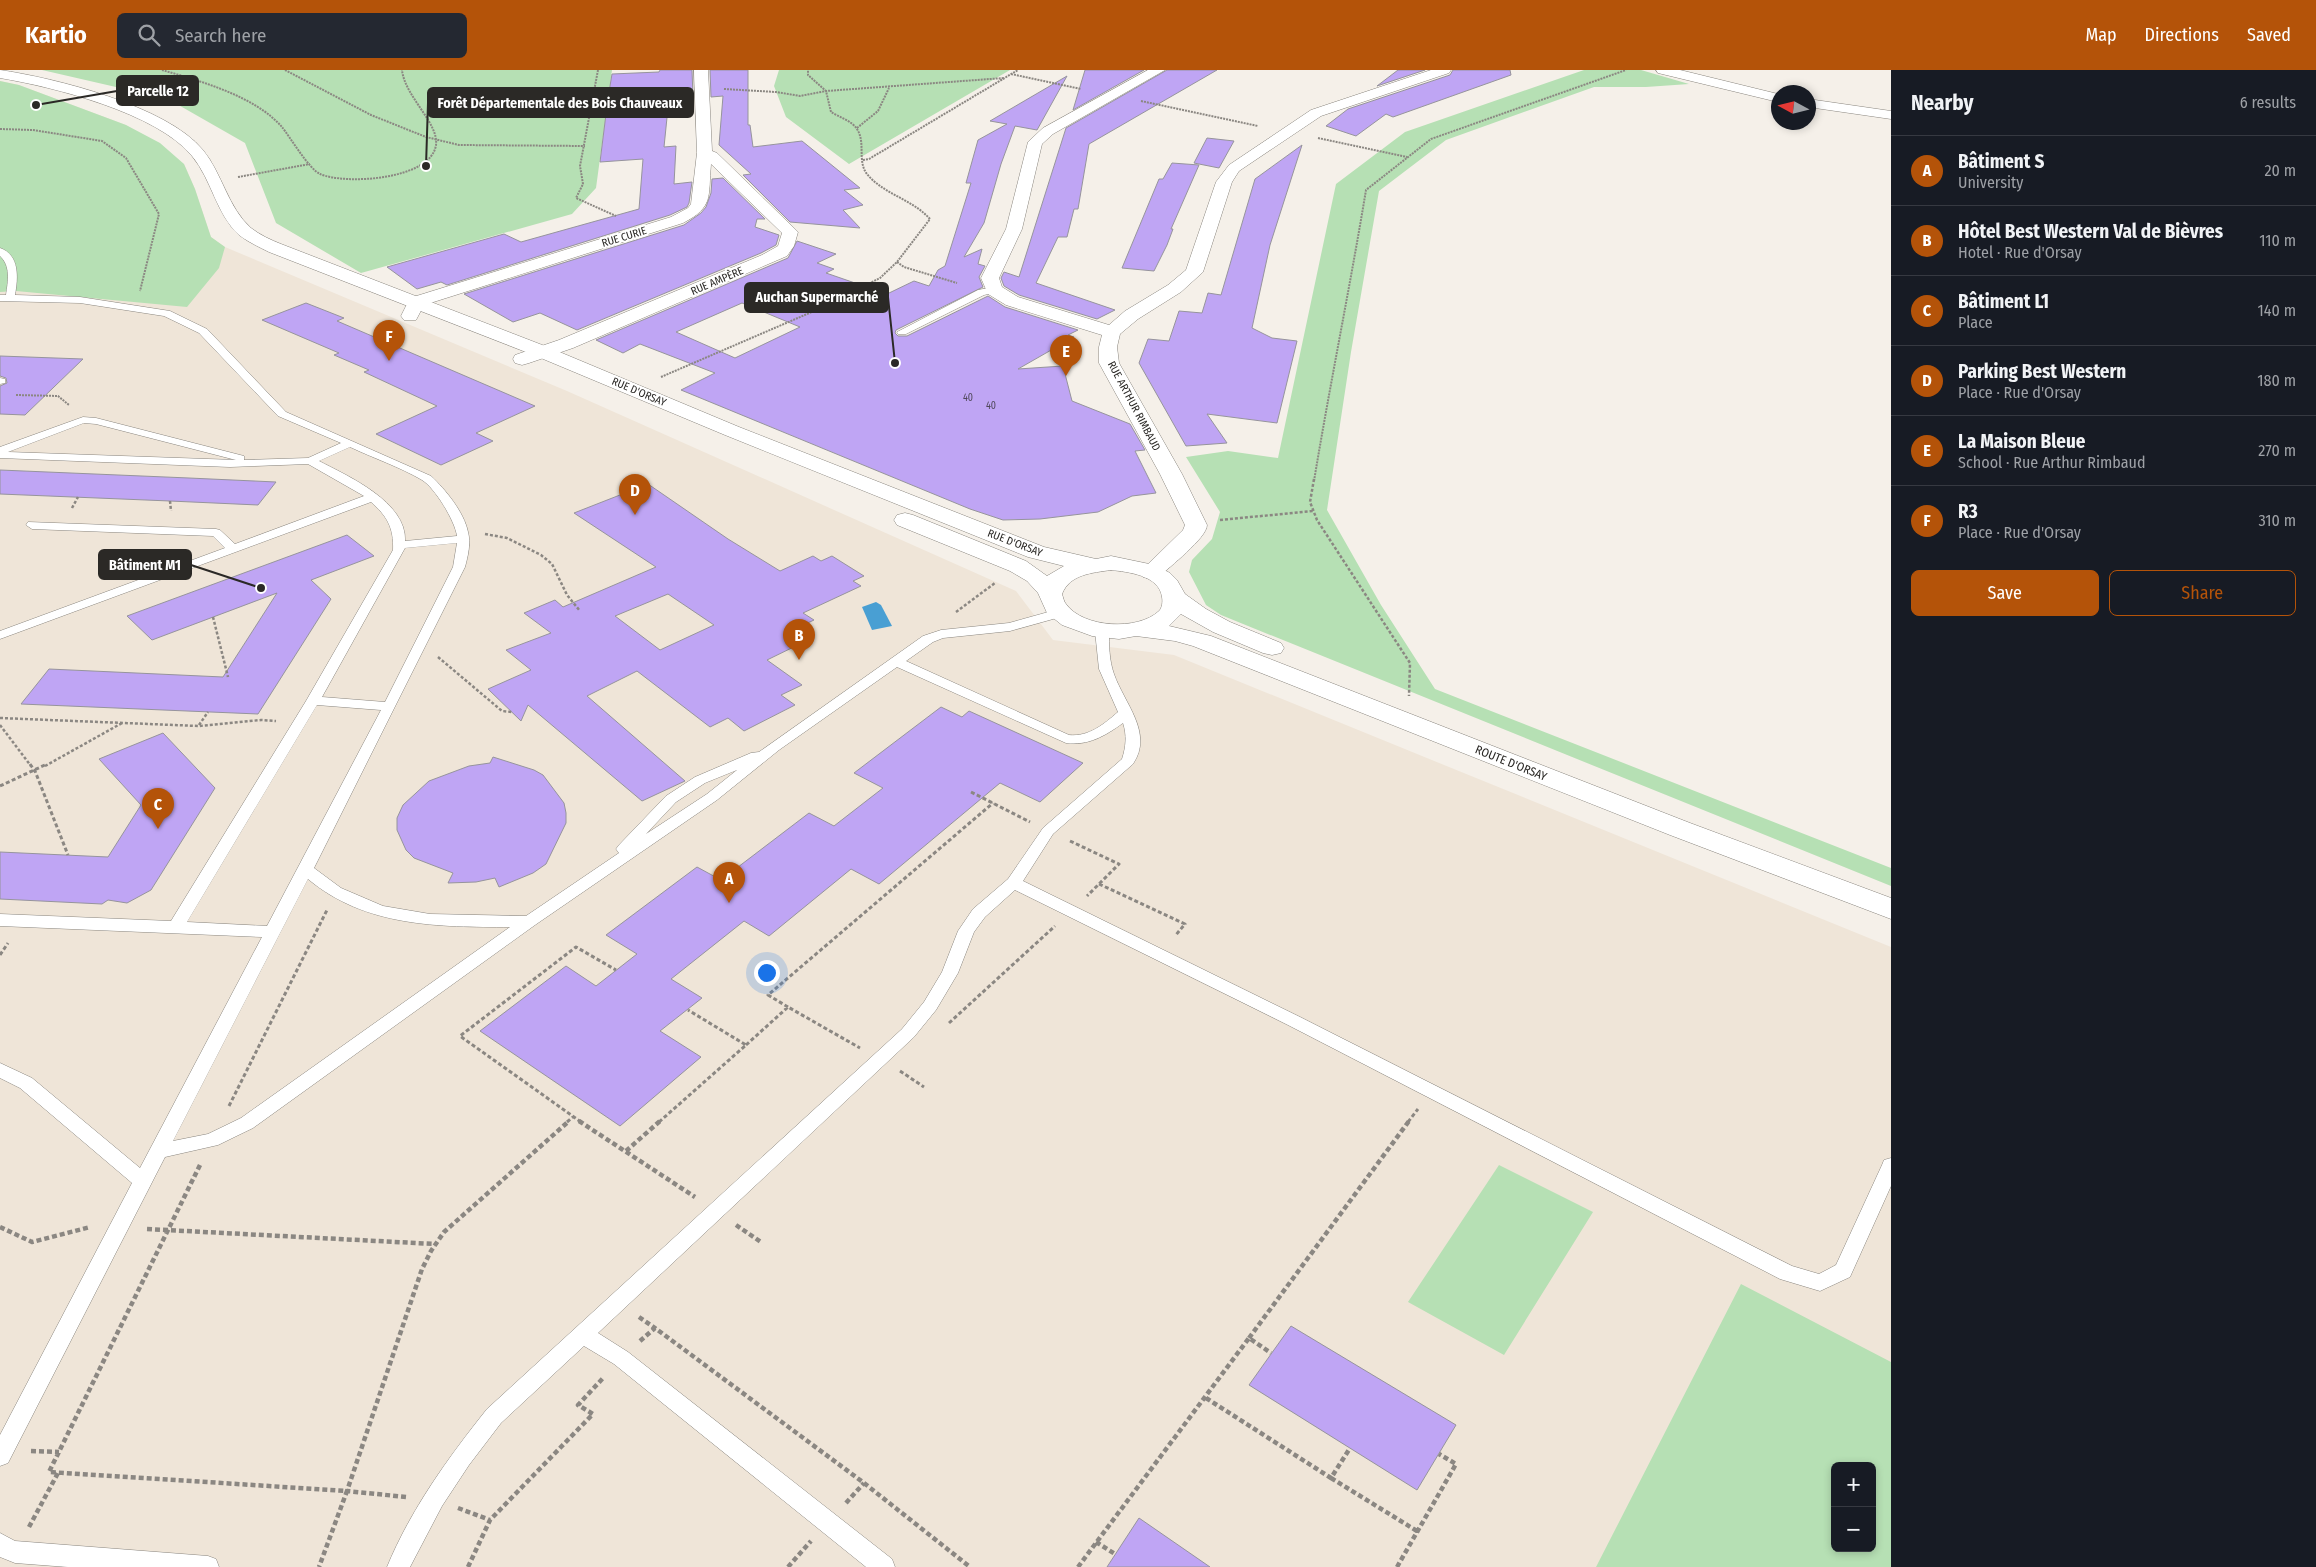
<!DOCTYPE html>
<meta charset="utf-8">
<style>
:root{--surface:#171b24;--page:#242831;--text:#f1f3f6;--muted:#9ea1a6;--line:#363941;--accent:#b45309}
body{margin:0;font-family:"Fira Sans Condensed",sans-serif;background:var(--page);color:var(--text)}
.controls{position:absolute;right:15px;bottom:15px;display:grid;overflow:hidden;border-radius:8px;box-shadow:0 2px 8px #0003}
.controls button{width:45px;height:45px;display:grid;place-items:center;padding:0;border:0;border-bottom:1px solid var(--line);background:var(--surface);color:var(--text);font:25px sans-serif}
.compass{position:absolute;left:1771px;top:15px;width:45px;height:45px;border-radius:50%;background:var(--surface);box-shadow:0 2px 8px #0003;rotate:277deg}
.you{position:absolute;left:766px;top:902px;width:18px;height:18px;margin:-12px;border:4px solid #fff;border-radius:50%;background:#1a73e8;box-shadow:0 0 0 8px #1a73e833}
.badge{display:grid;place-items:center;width:32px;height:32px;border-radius:50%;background:var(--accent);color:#fff;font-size:16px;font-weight:700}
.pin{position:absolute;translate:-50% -41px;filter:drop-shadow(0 1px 2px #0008)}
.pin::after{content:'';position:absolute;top:26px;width:18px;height:15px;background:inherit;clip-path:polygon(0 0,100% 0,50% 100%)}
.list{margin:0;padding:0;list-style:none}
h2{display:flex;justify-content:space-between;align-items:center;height:65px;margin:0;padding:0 20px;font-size:21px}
h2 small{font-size:16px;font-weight:400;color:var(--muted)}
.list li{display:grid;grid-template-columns:32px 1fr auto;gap:15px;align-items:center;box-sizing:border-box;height:70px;padding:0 20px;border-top:1px solid var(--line)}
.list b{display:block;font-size:19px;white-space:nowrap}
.list p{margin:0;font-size:16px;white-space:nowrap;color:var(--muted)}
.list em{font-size:16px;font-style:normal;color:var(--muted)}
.actions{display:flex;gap:10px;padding:15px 20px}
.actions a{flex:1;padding:11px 0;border:1px solid var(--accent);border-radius:8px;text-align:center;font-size:18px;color:var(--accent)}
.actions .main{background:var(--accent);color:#fff}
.icon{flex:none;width:28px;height:28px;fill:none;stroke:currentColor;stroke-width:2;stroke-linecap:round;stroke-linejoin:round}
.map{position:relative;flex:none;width:1891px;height:1497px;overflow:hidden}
header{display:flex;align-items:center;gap:30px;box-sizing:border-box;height:70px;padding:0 25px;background:var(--accent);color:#fff}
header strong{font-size:24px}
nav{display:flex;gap:28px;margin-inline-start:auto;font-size:18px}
.search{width:350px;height:45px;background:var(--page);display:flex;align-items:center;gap:12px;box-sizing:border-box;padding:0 18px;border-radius:8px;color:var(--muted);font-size:19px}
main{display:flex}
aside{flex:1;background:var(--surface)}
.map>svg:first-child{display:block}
.built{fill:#efe5d8;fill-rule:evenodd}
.green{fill:#b6e0b4;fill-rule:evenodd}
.water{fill:#499fd3}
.building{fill:#bfa5f4;stroke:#96949c;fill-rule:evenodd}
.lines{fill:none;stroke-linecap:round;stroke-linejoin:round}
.service-casing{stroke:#8a867f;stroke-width:1}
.minor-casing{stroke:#8a867f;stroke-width:1}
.secondary-casing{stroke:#8a867f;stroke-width:1}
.path-far3{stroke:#8b8782;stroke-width:2;stroke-dasharray:2 1;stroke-linecap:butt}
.path-far2{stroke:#8b8782;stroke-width:2.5;stroke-dasharray:3 2;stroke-linecap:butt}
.path-far1{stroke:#8b8782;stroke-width:3;stroke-dasharray:4 2.5;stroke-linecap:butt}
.path{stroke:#8b8782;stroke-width:4.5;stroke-dasharray:5 3;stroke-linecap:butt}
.service{fill:#fff;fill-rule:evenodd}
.minor{fill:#fff;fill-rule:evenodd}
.secondary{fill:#fff;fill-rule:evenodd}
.labels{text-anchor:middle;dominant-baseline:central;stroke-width:4;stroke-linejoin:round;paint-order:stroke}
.number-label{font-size:10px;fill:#50485a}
.far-street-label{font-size:11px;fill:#2b2926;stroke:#fff}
.street-label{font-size:12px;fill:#2b2926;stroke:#fff}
.leader{fill:none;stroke:#2b2926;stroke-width:2}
.callout-dot{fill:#2b2926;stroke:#fff;stroke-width:2}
.callout{fill:#2b2926;stroke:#2b2926;stroke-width:2}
.callout-label{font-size:14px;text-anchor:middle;font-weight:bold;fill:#fff}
</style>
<header>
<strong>Kartio</strong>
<div class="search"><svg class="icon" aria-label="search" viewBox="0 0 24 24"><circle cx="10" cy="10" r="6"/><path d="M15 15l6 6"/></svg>Search here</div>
<nav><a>Map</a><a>Directions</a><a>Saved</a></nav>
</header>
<main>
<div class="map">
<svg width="1891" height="1497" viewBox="0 0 1891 1497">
<rect width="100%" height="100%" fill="#f5f0e9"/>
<!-- built -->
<path class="built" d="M0,11l19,4 107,40 58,39 11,25 16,48 14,10 342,144 449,200 37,49 121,15 717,292v620h-1891zM1835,1396h37v82h-37z"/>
<!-- green -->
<path class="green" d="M42,0h570l-16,118 -24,26 -211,59 -85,-50 -31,-80 -77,-44z
M779,0h231l-161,94 -63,-47 -12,-31z
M1584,0h57l48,14 -43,3h-52l-148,53 -67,51 -28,161 -24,158 54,95 54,84 456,179v18l-670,-271 -15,-10 -17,-33 3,-12 20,-21 8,-27 -34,-55 42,-6 50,7 58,-274 69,-52z
M0,11l19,4 107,40 34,18 24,21 11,25 16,48 14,10 -6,21 -32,39 -171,-16 -16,1z
M1499,1095l94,47 -89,143 -96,-53z
M1741,1214l150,78v205h-295zM1835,1396h37v82h-37z"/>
<!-- water -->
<path class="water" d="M876,532l5,3 11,21 -20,4 -10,-23z"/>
<!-- building -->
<path class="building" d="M660,0h32l1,27 -24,1 -5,49 12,-1 -2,38 18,-2 -3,21 -2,4 -17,8 -223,70 -6,-3 -24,7 -30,-22 117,-33 17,8 118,-33 4,-50 -43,3 8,-64 4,-24 47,-2z
M710,0h38v55h2l3,22 49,-6 58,47 -16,2 19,15 -20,5 17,18 -70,-6 -47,-47 8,-1 -32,-29 4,-49 -12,1z
M1085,0h59l-71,40z
M1167,0h50l-128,74 -11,65h-4l-7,28h-9l-22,46 79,27 -18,9 -78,-24 -15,-9 -3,-8 3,-6 15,5 47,-149z
M1398,0h27l-48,16z
M1453,0h57l1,5 -118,42 -7,-3 -30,22 -30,-10 22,-17 102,-34z
M1067,6l-30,54 -22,-4 -14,38 -17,59 -20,34 18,-8 -4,15 7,2 -6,11 4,10 -87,43 -1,3 3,3h9l81,-40 17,11 73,23 -10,5 6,2 -56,32 45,-3 9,35 58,23 15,26 -10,1 21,42 -24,3 -34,16 -58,7 -37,1 -33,-11 -289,-119 34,-17 -75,-29 -17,9 -27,-13 192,-82 9,-17 39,13 -19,9 17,6 -8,4 61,21 27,-13 15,5 9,-16 7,-4 26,-83h-5l12,-43 29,-16 -17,-3zM742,233l58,24 -65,31 -59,-26z
M1207,68l27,3 -15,27 -25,-5z
M1302,75l-32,100 -18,83 20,10 25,3 -20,82 -70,-9 20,29 -41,3 -47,-83 9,-24 21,2 10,-30 23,2 6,-20 13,2 34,-116z
M1172,93l27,2 -28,64h2l-6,16 -13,26 -32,-3 37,-89h4z
M723,108l42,41h-8l-2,8 24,8 -3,10 -15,8 -184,77 -37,-17 -27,9 -49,-28 220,-69 17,-12 5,-6 5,-14 1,-14z
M306,233l38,15 -7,3 198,85 -59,27 17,8 -52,24 -65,-31 61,-28 -73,-34 5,-2 -35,-15 5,-2 -77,-33z
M0,286l83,3 -58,56 -25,-1v-28l7,-3 -1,-5 -6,-2z
M0,400l189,8 87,4 -18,23 -88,-4 -170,-7z
M648,414l80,55 52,32 33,-15 8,5 11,-5 32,20 -11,5 8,5 -58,27 11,7 -19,9 15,10 -43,21 35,25 -21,10 14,10 -51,26 -16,-13 -18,9 -73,-56 -50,25 98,85 -43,20 -114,-96 -7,16 -33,-32 43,-19 -25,-20 45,-17 -27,-20 31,-13 8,7 93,-40 -82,-54zM668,524l46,31 -54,25 -45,-34z
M347,465l27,21 -63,24 20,19 -73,115 -237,-10 28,-35 174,8 54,-84 -125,47 -25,-24z
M941,637l21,10 7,-6 114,52 -43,39 -40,-19 -121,101 -28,-15 -82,67 -25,-15 -73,58 31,19 -42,33 41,26 -81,69 -140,-95 86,-65 30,20 41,-32 -31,-19 91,-68 24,13 88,-67 25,13 49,-38 -29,-15z
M163,663l52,55 -64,102 -24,13 -19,-3 -6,4 -102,-5v-47l108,5 33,-52 -42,-46z
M493,687l41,13 9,5 21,28 2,10v10l-20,41 -13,9 -34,14 -4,-9 -19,4 -28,1 5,-10 -39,-15 -8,-8 -9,-20v-12l6,-13 26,-24 40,-15 21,-3z
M1291,1256l165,99 -39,65 -168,-105z
M1139,1448l71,49h-103z"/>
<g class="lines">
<!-- service casing -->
<g class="service-casing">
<path id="service" d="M0,178c20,7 18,30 15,47l65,2 90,14 37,18 79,83 145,64c14,13 33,36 37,56 3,11 0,24 -3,35l-151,301 27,20 42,18 47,8 96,2 93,-63 -3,-4 3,-4 47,-49 29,-19 56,-24 8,-1 164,-116 18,-6 68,-7 50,-14 5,1 1,3 -1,3 -54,15 -67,7 -10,4 -27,19 163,74c20,2 35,-11 49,-23l-19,-43 -4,-38 7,-4 7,4c0,14 0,29 5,43 10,29 40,59 19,90l-80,70 -30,47 277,136 492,249 27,8 17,-9 46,-100 2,-5 7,-2v28l-41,91 -30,14 -40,-12 -492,-254 -273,-135 -30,27 -11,15 -16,41 -22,37 -22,27 -316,296 30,19 264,207 3,8h-29l-252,-203 -30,-18 -83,77 -32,42 -27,41 -32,61h-23c24,-58 61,-109 100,-158l415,-380 22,-27 18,-30 16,-41 15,-22 35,-30 35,-51 79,-69c4,-12 5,-24 1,-36 -18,13 -35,23 -57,20l-169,-76 -118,83 -62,50 -182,125 -282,203 -35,17 -53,12 -157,306 -8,3v-31l132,-252 -112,-95 -20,-10v-15l32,15 108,90 122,-231 -262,-11v-12l171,7 135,-220 87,-151c1,-22 -6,-34 -22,-48l-371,137v-8l225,-83 -12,-12 -181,-7 -6,-4 2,-3 188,7 4,1 15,14 129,-48 -56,-32 -78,3 -230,-9v-11l83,-30 13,1 148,38v4l64,-2 33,-15 -63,-27 -79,-83 -35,-17 -84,-13 -80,-2v-6h6c2,-14 5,-29 -6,-39zM84,353l12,1 140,36 -228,-8zM350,377c23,11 50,20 72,33 13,8 33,41 35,56l-52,5c2,-39 -57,-65 -86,-80zM457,473l-4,24 -68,135 -63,-5 83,-149zM317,635l64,5 -114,216 -80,-4zM737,700l-30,24 -61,40 30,-32 29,-19zM308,809c57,48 131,48 202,48l-269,191 -33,16 -35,7z
M994,217l3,1v4l-13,3 -78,39h-8l-1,-2 81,-42z
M0,308l5,1v4l-5,1z
M0,1463l15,8 193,15 8,3 3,8h-151l-53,-4 -15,-6z"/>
</g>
<!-- minor casing -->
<g class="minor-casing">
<path id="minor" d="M694,0h14l4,81 5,2 81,79 -4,14 -7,10 -214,92 -44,15 -7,2 -7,-2 -2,-4 2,-4 44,-15 203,-85 16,-9 4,-13 -71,-69c-3,33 3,43 -28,59l-259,82 -8,15h-12l-3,-4 9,-18 261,-81 17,-9 3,-4 6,-51z
M1148,0h17l-112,64 -11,10 -20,85 -23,49 3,9 16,10 91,28 16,-14 43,-26 18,-15 30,-88 13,-17 82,-55 120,-40h20l-2,3 -128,43 -82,55 -7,11 -29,90 -22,20 -43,27 -18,15 -3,13 2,16 63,111 25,51c0,13 -38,42 -48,52l-8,2 -8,-2 -3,-5 43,-42 2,-5 -25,-51 -61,-111v-16l3,-12 -96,-30 -18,-11 -7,-16 25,-49 22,-87 15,-14z
M1656,0h24l98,24v8l-120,-29z
M1808,29l83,12v8l-83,-12z"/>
</g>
<!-- secondary casing -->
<g class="secondary-casing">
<path id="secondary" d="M0,0c55,8 167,36 203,80 19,23 25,58 48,78 9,7 20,12 30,16l269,104 189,79 305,120 52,12 15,-3 43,9 16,8 7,7 8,14 21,15 24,13 51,21 3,5 -3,5 -9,2 -9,-2 -50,-21 -32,-18 -12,12 42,10 479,187 201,75v21l-221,-84 -477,-189 -18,-5 -39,-5 -17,3 -27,-3 -30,-11 -15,-12 -9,-20 -11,-12 -17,-10 -113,-46 -3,-5 3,-5 8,-2 8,2 113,46 21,15 17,-10 -36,-9 -303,-122 -189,-79 -267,-104c-10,-5 -21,-10 -30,-17 -23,-21 -27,-55 -47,-79 -35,-43 -138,-69 -192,-78zM1111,500c17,2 48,5 51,27 1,5 0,11 -3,14 -21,20 -76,17 -93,-7 -2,-2 -3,-7 -4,-10 8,-20 30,-21 49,-24z"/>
</g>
<!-- path-far3 -->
<path class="path-far3" d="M162,0c38,11 93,26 120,57 8,10 27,42 38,47 25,11 111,6 116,-29 3,-22 -31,-48 -34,-75
M285,0l86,45 55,22 33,8 126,1
M598,0l-18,96 3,18 -7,14 40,18
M1011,4l70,15
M724,19l52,3 24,4 26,-5 178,-13
M1141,31l117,25
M857,58l21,-17 11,-23
M0,59l33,1 69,11 24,17 33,56 -19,77
M1318,68l89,19
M863,90l6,-1 149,-89
M238,107l72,-13
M897,192l7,5 53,16
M661,307l153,-66 66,-33 17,-16 33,-43c-18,-20 -47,-25 -63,-45 -10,-13 -1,-31 -10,-45 -5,-8 -18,-12 -26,-17l-5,-21 -18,-16v-5
M16,325l42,1 11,9
M1314,411c16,-97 36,-194 52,-291l65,-51 195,-69"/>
<!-- path-far2 -->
<path class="path-far2" d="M1314,409l-4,23 7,18 93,143 -1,33
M170,431l1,10
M72,438l6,-11
M1220,450l93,-9
M485,464l22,4 34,17 11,9 15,31 13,16
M956,542l39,-29
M213,547l15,60
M438,587l64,54 10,1
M0,648l199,8 62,-6 15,1
M0,655l31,41
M199,655l9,-13
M45,696l77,-43"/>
<!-- path-far1 -->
<path class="path-far1" d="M30,694l5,7 33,84
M0,716l47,-22
M971,722l59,30
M1070,771l49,23 -32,32
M1099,814l86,40 -10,12
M0,885l8,-12
M788,937l-20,-12 225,-192
M949,953l106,-97
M746,975l42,-38 72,41
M900,1001l24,16
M229,1036l98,-196
M567,1052l6,-5
M581,1052l-121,-86 116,-89 40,23
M659,1052l87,-77 -58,-35
M1408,1052l10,-13"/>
<!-- path -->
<path class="path" d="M579,1051l116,76
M626,1081l34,-30
M200,1095l-151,307 298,19 -28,76
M736,1155l25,17
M0,1157l32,15 58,-15
M147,1159l288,15
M639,1247l16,11
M1249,1268l160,-217
M640,1271l15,-13 209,155 106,84
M1206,1328l125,80 19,-30
M31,1381l28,1
M1331,1408l86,53
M406,1427l-59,-6 75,-222 9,-18 13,-19 125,-111
M846,1433l18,-20
M458,1438l32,12
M29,1457l29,-54
M1096,1472l19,12
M468,1497l22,-47 103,-106 -15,-9 26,-28
M788,1497l23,-26
M1078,1497l171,-229 22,15
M1397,1497l59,-103 -17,-10"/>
<!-- service -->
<use href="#service" class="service"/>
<!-- minor -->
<use href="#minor" class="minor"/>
<!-- secondary -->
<use href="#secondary" class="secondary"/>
</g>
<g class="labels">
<!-- number labels -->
<g class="number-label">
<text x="968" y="328">40</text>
<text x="991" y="336">40</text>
</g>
<!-- far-street labels -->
<g class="far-street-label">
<text transform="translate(624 167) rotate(-17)">RUE CURIE</text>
<text transform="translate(717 211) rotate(-23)">RUE AMPÈRE</text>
<text transform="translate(639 322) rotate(23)">RUE D'ORSAY</text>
<text transform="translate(1134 336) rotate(62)">RUE ARTHUR RIMBAUD</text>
<text transform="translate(1015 473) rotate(21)">RUE D'ORSAY</text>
</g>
<!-- street labels -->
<g class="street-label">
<text transform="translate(1511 693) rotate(22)">ROUTE D'ORSAY</text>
</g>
</g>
<!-- callouts -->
<path class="leader" d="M36 35L117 21M426 96L428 33M895 293L888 227M261 518L191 495"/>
<g class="callout-dot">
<circle cx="36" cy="35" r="5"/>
<circle cx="426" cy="96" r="5"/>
<circle cx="895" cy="293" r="5"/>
<circle cx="261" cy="518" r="5"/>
</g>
<g class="callout">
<rect x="117" y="6" width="81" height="29" rx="5"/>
<rect x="428" y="18" width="265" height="29" rx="5"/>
<rect x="745" y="213" width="143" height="29" rx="5"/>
<rect x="99" y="480" width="92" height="29" rx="5"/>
</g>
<g class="callout-label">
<text x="158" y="26">Parcelle 12</text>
<text x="560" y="38">Forêt Départementale des Bois Chauveaux</text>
<text x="817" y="232">Auchan Supermarché</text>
<text x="145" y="500">Bâtiment M1</text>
</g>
</svg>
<div class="controls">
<button>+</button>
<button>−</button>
</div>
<svg class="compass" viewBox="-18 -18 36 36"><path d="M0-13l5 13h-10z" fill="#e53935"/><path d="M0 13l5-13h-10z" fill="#9ea1a6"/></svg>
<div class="you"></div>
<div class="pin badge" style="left:729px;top:833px">A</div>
<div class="pin badge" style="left:799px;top:590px">B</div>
<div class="pin badge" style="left:158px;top:759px">C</div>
<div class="pin badge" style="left:635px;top:445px">D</div>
<div class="pin badge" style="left:1066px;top:306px">E</div>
<div class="pin badge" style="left:389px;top:291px">F</div>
</div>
<aside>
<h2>Nearby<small>6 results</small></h2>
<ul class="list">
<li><span class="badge">A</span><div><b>Bâtiment S</b><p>University</p></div><em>20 m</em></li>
<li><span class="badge">B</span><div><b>Hôtel Best Western Val de Bièvres</b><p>Hotel · Rue d'Orsay</p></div><em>110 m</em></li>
<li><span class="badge">C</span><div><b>Bâtiment L1</b><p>Place</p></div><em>140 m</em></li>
<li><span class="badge">D</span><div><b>Parking Best Western</b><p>Place · Rue d'Orsay</p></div><em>180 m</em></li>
<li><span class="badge">E</span><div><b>La Maison Bleue</b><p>School · Rue Arthur Rimbaud</p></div><em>270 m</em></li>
<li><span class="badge">F</span><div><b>R3</b><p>Place · Rue d'Orsay</p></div><em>310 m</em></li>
</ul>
<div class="actions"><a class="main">Save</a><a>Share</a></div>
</aside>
</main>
